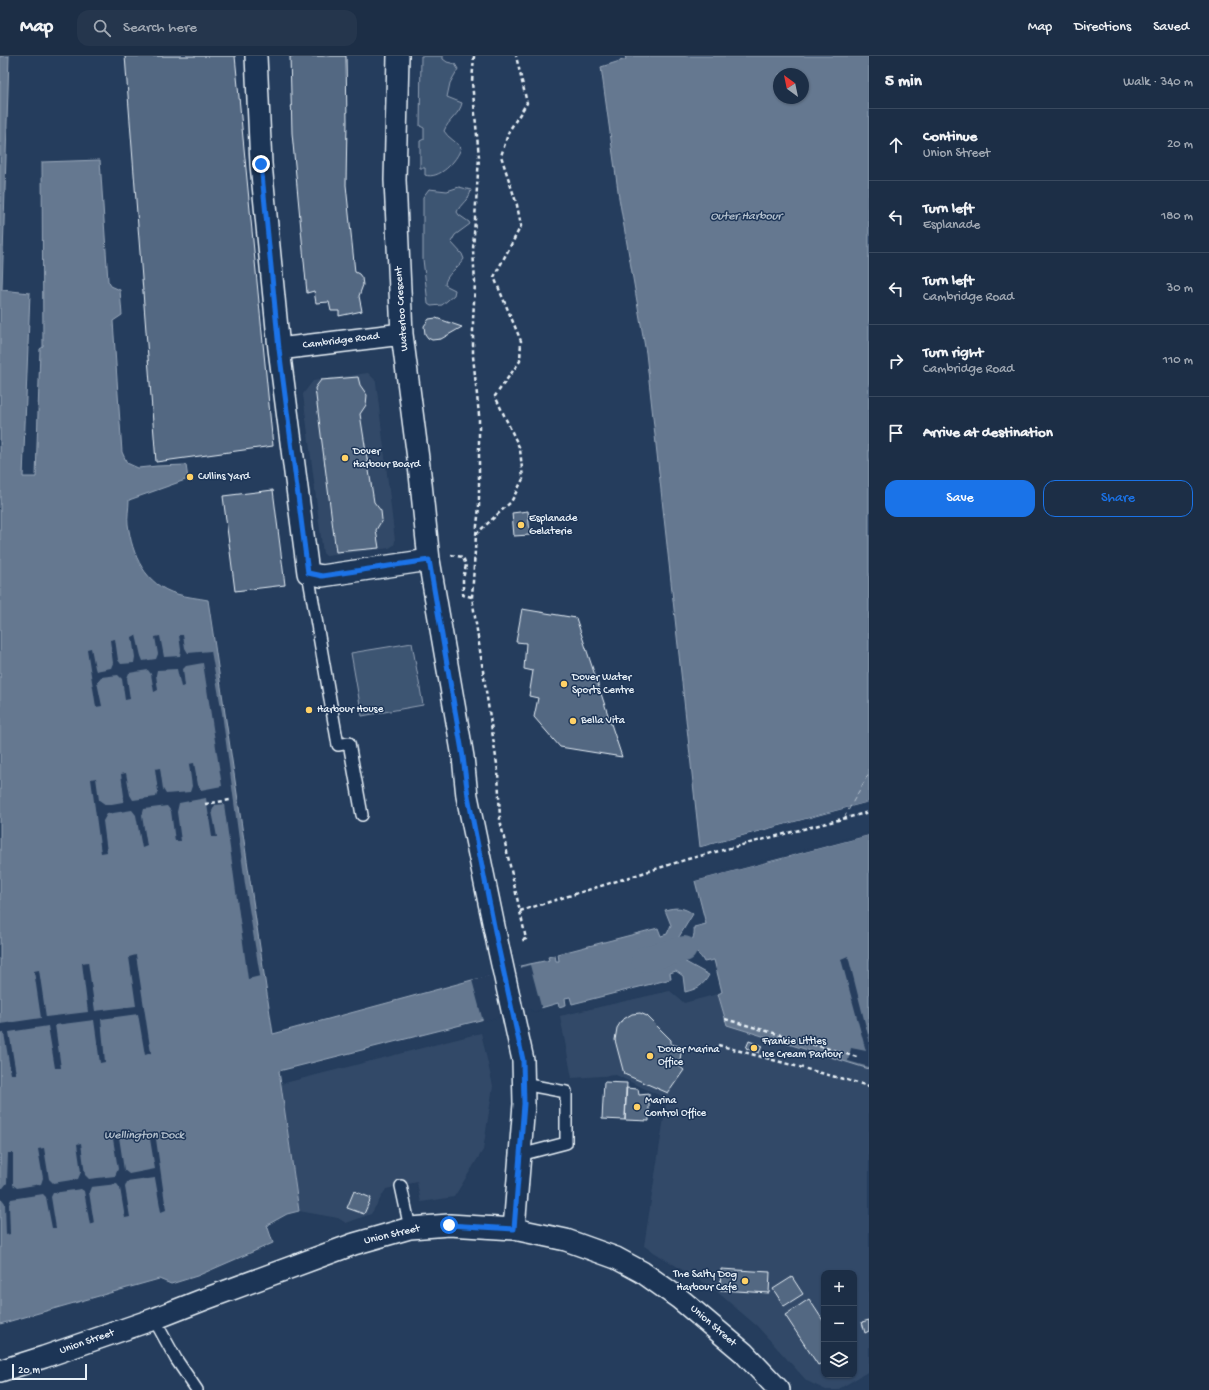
<!DOCTYPE html>
<meta charset="utf-8">
<style>
:root{--surface:#1c2e46;--page:#25364d;--text:#f1f3f6;--muted:#a0a8b3;--line:#3a4a5f;--accent:#1a73e8}
body{margin:0;font-family:"Gochi Hand",sans-serif;background:var(--page);color:var(--text)}
.controls{position:absolute;right:12px;bottom:12px;display:grid;overflow:hidden;border-radius:8px;box-shadow:0 1px 3px #0004}
.controls button{width:36px;height:36px;display:grid;place-items:center;padding:0;border:0;border-bottom:1px solid var(--line);background:var(--surface);color:var(--text);font:20px sans-serif}
.compass{position:absolute;left:773px;top:12px;width:36px;height:36px;border-radius:50%;background:var(--surface);box-shadow:0 1px 3px #0004;rotate:327deg}
.scale{position:absolute;left:12px;bottom:10px;width:75px;box-sizing:border-box;padding-left:4px;border:2px solid #e8f1f8;border-top:0;font-size:11px;line-height:14px;white-space:nowrap;color:#e8f1f8;-webkit-text-stroke:3px #1d3557;paint-order:stroke}
.stop{position:absolute;width:12px;height:12px;margin:-9px;border:3px solid #1a73e8;border-radius:50%;background:#fff}
.stop.end{background:#1a73e8;border-color:#fff;box-shadow:0 1px 4px #0008}
.list{margin:0;padding:0;list-style:none}
h2{display:flex;justify-content:space-between;align-items:center;height:52px;margin:0;padding:0 16px;font-size:17px}
h2 small{font-size:13px;font-weight:400;color:var(--muted)}
.list li{display:grid;grid-template-columns:26px 1fr auto;gap:12px;align-items:center;box-sizing:border-box;height:72px;padding:0 16px;border-top:1px solid var(--line)}
.list b{display:block;font-size:15px;white-space:nowrap}
.list p{margin:0;font-size:13px;white-space:nowrap;color:var(--muted)}
.list em{font-size:13px;font-style:normal;color:var(--muted)}
.actions{display:flex;gap:8px;padding:12px 16px}
.actions a{flex:1;padding:9px 0;border:1px solid var(--accent);border-radius:12px;text-align:center;font-size:14px;color:var(--accent)}
.actions .main{background:var(--accent);color:#fff}
.icon{flex:none;width:22px;height:22px;fill:none;stroke:currentColor;stroke-width:2;stroke-linecap:round;stroke-linejoin:round}
.map{position:relative;flex:none;width:869px;height:1334px;overflow:hidden}
header{display:flex;align-items:center;gap:24px;box-sizing:border-box;height:56px;padding:0 20px;background:var(--surface);border-bottom:1px solid var(--line)}
header strong{font-size:19px}
nav{display:flex;gap:22px;margin-inline-start:auto;font-size:14px}
.search{width:280px;height:36px;background:var(--page);display:flex;align-items:center;gap:10px;box-sizing:border-box;padding:0 14px;border-radius:12px;color:var(--muted);font-size:15px}
main{display:flex}
aside{flex:1;background:var(--surface)}
.map>svg:first-child{display:block}
.built{fill:#334a68;fill-rule:evenodd}
.green{fill:#3e5472;stroke:#93a2b5}
.water{fill:#657890;stroke:#99a8ba;fill-rule:evenodd}
.pier{fill:#253d5d}
.lines{fill:none;stroke-linecap:round;stroke-linejoin:round}
.canal{stroke:#657890;stroke-width:26}
.ferry{stroke:#b4c1ce;stroke-width:1;stroke-dasharray:5 4;stroke-linecap:butt}
.building{fill:#536782;stroke:#e8f1f8}
.lane-casing{stroke:#e8f1f8;stroke-width:14}
.street-casing{stroke:#e8f1f8;stroke-width:24}
.path{stroke:#e8f1f8;stroke-width:2.5;stroke-dasharray:4 3;stroke-linecap:butt}
.lane{stroke:#1d3557;stroke-width:11}
.street{stroke:#1d3557;stroke-width:21}
.route{stroke:#1a73e8;stroke-width:5}
.poi-dot{fill:#ffd166;stroke:#1d3557;stroke-width:1.5}
.labels{text-anchor:middle;dominant-baseline:central;stroke-width:3;stroke-linejoin:round;paint-order:stroke}
.street-label{font-size:11px;fill:#e8f1f8;stroke:#1d3557}
.poi-label{font-size:11px;fill:#e8f1f8;stroke:#1d3557;text-anchor:start}
.water-label{font-size:12px;font-style:italic;fill:#b4c1ce;stroke:#1d3557}
</style>
<header>
<strong>Map</strong>
<div class="search"><svg class="icon" aria-label="search" viewBox="0 0 24 24"><circle cx="10" cy="10" r="6"/><path d="M15 15l6 6"/></svg>Search here</div>
<nav><a>Map</a><a>Directions</a><a>Saved</a></nav>
</header>
<main>
<div class="map">
<svg width="869" height="1334" viewBox="0 0 869 1334">
<rect width="100%" height="100%" fill="#253d5d"/>
<filter id="ink" filterUnits="userSpaceOnUse"><feTurbulence type="fractalNoise" baseFrequency=".025" numOctaves="2"/><feDisplacementMap in="SourceGraphic" scale="8" xChannelSelector="R" yChannelSelector="G"/><feConvolveMatrix kernelMatrix="1 2 1 2 8 2 1 2 1" color-interpolation-filters="sRGB"/></filter>
<g filter="url(#ink)">
<!-- built -->
<path class="built" d="M368,317l6,6 2,3 19,159 -1,4 -5,3 -63,8 -3,-3 -20,-159 10,-13z
M670,935l14,12 34,-9 9,31 142,44v302l-32,19h-11l-19,-9 -50,-55 -42,-36 -71,-44 23,-147 -51,-24 -44,3 -12,-62zM824,1217h30v102h-30z
M481,977l12,53 -10,64 -29,47 -33,5 -4,-20 -31,7 -15,25 -25,9 -8,-5 -39,-7 -18,-127z"/>
<!-- green -->
<path class="green" d="M421,0h22v3l4,3 8,2 3,5 -8,14 -3,14 15,6c-2,11 -14,17 -18,28 4,7 12,10 17,17 -4,13 -22,32 -36,27v-7h-5v-27l4,-2v-11l-4,-2z
M459,131l12,3c-1,9 -11,14 -14,22l2,3 10,7 1,2 -15,11 -4,7 11,12 2,5c-6,9 -19,16 -19,26l10,5 -1,5 -12,10 -11,1 -3,-2 -5,-45v-62l6,-8 18,2z
M412,587l11,62 -61,11 -11,-63z"/>
<!-- water -->
<path class="water" d="M0,0h9l-7,234 28,3 -7,184h13l4,-128 3,-2 -1,-185 58,-2 8,121 3,5 9,4 2,25 -9,6 9,131 5,11 11,5 19,-2 29,-1 2,14 -59,21c0,8 -2,17 -1,24 4,31 17,61 49,70 9,3 21,4 31,6l65,434 199,-54 50,-9 -2,-5 29,-6 -1,-3 7,-2 1,6h3l-1,-7 100,-26 3,8 6,-2 4,-9 -6,-15c11,-3 19,-3 28,4l-16,26 5,20 27,15c-6,11 -12,14 -24,17l-2,-16 -7,-5 -6,2 1,6 -99,25 -2,-7 -5,1 1,7 -7,2 -1,-4 -24,7 -2,-3 -253,64 20,140 -12,3 -20,11 6,18 -76,33 -26,8 -12,-5 -159,45z
M625,0h244v746l-169,45 -54,-494 -27,-155 -18,-131 25,-8zM779,18h24v24h-24z
M869,779v234l-142,-44 -9,-31 4,-2 -8,-32 -10,2c-4,-9 -11,-12 -20,-13 8,-6 11,-12 10,-22l12,-3 -11,-43z"/>
<!-- pier -->
<path class="pier" d="M136,579l5,21 2,5 13,-2 2,-5 -3,-17 5,-1 4,21 16,-1 1,-6 -2,-15h4l2,13 3,5 23,-2 11,62 23,171 15,92 -12,3 -24,-175 -9,1 -3,6 5,26h-5l-6,-39 -27,5 -2,9 4,29h-6l-4,-30 -4,-5 -23,3 -2,7 5,30 -5,2 -6,-33 -4,-5 -25,4 -4,7 4,31 -6,1 -10,-74 5,-1 3,22 7,5 17,-3 1,-6 -3,-22 5,-1 4,22 3,5 23,-3 2,-6 -3,-22 5,-1 3,21 3,5 24,-2 2,-6 -3,-22 5,-1 4,22 3,5 21,-4 -19,-123 -17,3 -3,3 2,17 -4,1 -4,-18 -20,1 -1,5 2,15 -4,2 -3,-18 -3,-4 -19,3 -2,5 3,21 -5,1 -3,-21 -4,-4 -17,2 -4,5 5,24 -6,1 -9,-58 4,-1 4,20 1,3 15,-3 2,-5 -3,-23 5,-1 3,21 3,4 13,-1 1,-6 -3,-20z
M869,746v2l-168,45 -3,-1z
M869,777v2l-174,46 -1,-2z
M136,899l15,98 -6,2 -7,-41 -37,5 4,43 -5,1 -6,-43 -39,5 6,43h-6l-7,-42 -39,6 7,42h-5l-7,-41h-4v-9l41,-6 -7,-47 5,-1 7,47 42,-5 -6,-49 6,-1 7,49 41,-5 -7,-49z
M848,900l21,83v28l-21,-6 3,-13 15,3 -25,-92z
M530,909l12,45 -9,2 -2,-3 -48,12 -11,-41 47,-11v-1z
M155,1076l11,78 -5,2 -6,-34 -28,4 -2,5 5,30 -5,1 -5,-30 -3,-4 -26,3 -2,5 5,31 -4,2 -6,-34 -3,-2 -28,4 -2,4 5,31h-4l-6,-31 -3,-3 -32,5 -2,5 1,30 -4,1 -1,-32 -3,-4h-2v-11h3l4,-5 1,-30h5v32l4,3 24,-4 2,-6 -5,-29 6,-1 5,31 4,4 25,-4 3,-7 -4,-28 4,-1 4,32 4,4 26,-3 3,-7 -5,-30 6,-2 5,33 5,4 26,-5 -6,-36z"/>
<g class="lines">
<!-- canal -->
<path class="canal" d="M644,903l40,-10"/>
<!-- ferry -->
<path class="ferry" d="M844,762l25,-45"/>
</g>
<!-- building -->
<path class="building" d="M125,0h110l38,390 -117,16z
M290,0h56l1,66 -1,63 9,87 4,2 3,4 1,7 -4,11 3,15 -23,5v-5h-8l-2,-9 -13,1 -2,-12 -7,2 -15,-160z
M436,262l26,9 -21,12 -9,1 -4,-2 -3,-4 -1,-8 5,-7z
M358,321l2,8 7,10 -1,10 -6,9 14,88 7,9 1,9 -6,10 3,18 -43,4 -21,-164 6,-8z
M273,434l12,95 -50,6 -12,-95z
M528,455l2,24 -16,1 -2,-23z
M522,553l54,9 46,139 -62,-10 -26,-30 4,-19 -9,-2 4,-25 -9,-2 2,-26 -10,-1z
M640,957l7,3 24,24v4l11,3 -3,19 5,4 -16,23 -44,-19 -9,-34 2,-12 5,-8 10,-6z
M749,985l13,5 -3,7 -13,-5z
M604,1026l23,1 -2,37 -23,-1z
M626,1032l12,1 1,6 10,-1v27l-24,-1z
M354,1135l17,7 -7,16 -17,-6z
M721,1213l49,3 -1,21 -49,-3z
M792,1221l11,17 -19,12 -11,-17z
M809,1243l15,23v40l-6,3 -33,-50z
M869,1264v11l-4,2 -3,-11z"/>
<g class="lines">
<!-- lane casing -->
<g class="lane-casing">
<path id="lane" d="M308,517l30,172 11,-2 13,72
M520,1099l46,-12v-51l-43,-8
M401,1130l9,42
M154,1263l22,40 21,31"/>
</g>
<!-- street casing -->
<g class="street-casing">
<path id="street" d="M256,0l5,108 18,185 29,224 14,3 107,-16
M398,0l-3,124 7,154 18,140 9,86 34,197 4,39 31,150 25,114 1,44 -10,125
M279,293l123,-15
M0,1315l44,-14 110,-38 51,-20 149,-55 56,-16 39,-3 65,4 52,11 50,18 26,14 38,27 64,54 35,37"/>
</g>
<!-- path -->
<path class="path" d="M474,0l-2,26 7,75 -6,93 2,33 -2,37v36l6,59v92l-3,28 -4,62 26,174 2,49 26,119 -6,2
M476,478l35,-32 12,-23 -3,-30 -25,-53 25,-35 1,-20 -27,-64 27,-51 -4,-21 -16,-49 8,-25 18,-28 -11,-47
M451,499l12,2 3,8 -3,14v16l9,2
M205,748l25,-4
M520,855l168,-52 181,-47
M725,963l132,38
M718,989l151,41"/>
<!-- lane -->
<use href="#lane" class="lane"/>
<!-- street -->
<use href="#street" class="street"/>
</g>
</g>
<g class="lines" filter="url(#ink)">
<!-- route -->
<path class="route" d="M261,108l18,185 29,224 14,3 107,-16 34,197 5,39 30,150 25,114 1,44 -10,125 -65,-4"/>
</g>
<!-- markers -->
<g class="poi-dot">
<circle cx="345" cy="402" r="4"/>
<circle cx="190" cy="421" r="4"/>
<circle cx="521" cy="469" r="4"/>
<circle cx="564" cy="628" r="4"/>
<circle cx="309" cy="654" r="4"/>
<circle cx="573" cy="665" r="4"/>
<circle cx="754" cy="992" r="4"/>
<circle cx="650" cy="1000" r="4"/>
<circle cx="637" cy="1051" r="4"/>
<circle cx="745" cy="1225" r="4"/>
</g>
<g class="labels">
<!-- street labels -->
<g class="street-label">
<text transform="translate(402 253) rotate(-94)">Waterloo Crescent</text>
<text transform="translate(341 285) rotate(-7)">Cambridge Road</text>
<text transform="translate(392 1179) rotate(-13)">Union Street</text>
<text transform="translate(713 1270) rotate(41)">Union Street</text>
<text transform="translate(87 1286) rotate(-19)">Union Street</text>
</g>
<!-- poi labels -->
<g class="poi-label">
<text x="353" y="396">Dover<tspan x="353" dy="13">Harbour Board</tspan></text>
<text x="198" y="421">Cullins Yard</text>
<text x="529" y="463">Esplanade<tspan x="529" dy="13">Gelaterie</tspan></text>
<text x="572" y="622">Dover Water<tspan x="572" dy="13">Sports Centre</tspan></text>
<text x="317" y="654">Harbour House</text>
<text x="581" y="665">Bella Vita</text>
<text x="762" y="986">Frankie Littles<tspan x="762" dy="13">Ice Cream Parlour</tspan></text>
<text x="658" y="994">Dover Marina<tspan x="658" dy="13">Office</tspan></text>
<text x="645" y="1045">Marina<tspan x="645" dy="13">Control Office</tspan></text>
<text x="737" y="1219" text-anchor="end">The Salty Dog<tspan x="737" dy="13">Harbour Cafe</tspan></text>
</g>
<!-- water labels -->
<g class="water-label">
<text x="746" y="161">Outer Harbour</text>
<text x="144" y="1080">Wellington Dock</text>
</g>
</g>
</svg>
<div class="controls">
<button>+</button>
<button>−</button>
<button><svg class="icon" aria-label="layers" viewBox="0 0 24 24"><path d="M12 4l9 5-9 5-9-5zM3 14l9 5 9-5"/></svg></button>
</div>
<svg class="compass" viewBox="-18 -18 36 36"><path d="M0-13l5 13h-10z" fill="#e53935"/><path d="M0 13l5-13h-10z" fill="#a0a8b3"/></svg>
<div class="scale">20 m</div>
<div class="stop" style="left:449px;top:1169px"></div>
<div class="stop end" style="left:261px;top:108px"></div>
</div>
<aside>
<h2>5 min<small>Walk · 340 m</small></h2>
<ul class="list">
<li><svg class="icon" aria-label="ahead" viewBox="0 0 24 24"><path d="M12 20V5M6 11l6-6 6 6"/></svg><div><b>Continue</b><p>Union Street</p></div><em>20 m</em></li>
<li><svg class="icon" aria-label="left" viewBox="0 0 24 24"><path d="M17 20v-9H6M10 6l-5 5 5 5"/></svg><div><b>Turn left</b><p>Esplanade</p></div><em>180 m</em></li>
<li><svg class="icon" aria-label="left" viewBox="0 0 24 24"><path d="M17 20v-9H6M10 6l-5 5 5 5"/></svg><div><b>Turn left</b><p>Cambridge Road</p></div><em>30 m</em></li>
<li><svg class="icon" aria-label="right" viewBox="0 0 24 24"><path d="M7 20v-9h11M14 6l5 5-5 5"/></svg><div><b>Turn right</b><p>Cambridge Road</p></div><em>110 m</em></li>
<li><svg class="icon" aria-label="arrive" viewBox="0 0 24 24"><path d="M6 21V4h12l-3 4 3 4H6"/></svg><div><b>Arrive at destination</b></div></li>
</ul>
<div class="actions"><a class="main">Save</a><a>Share</a></div>
</aside>
</main>
